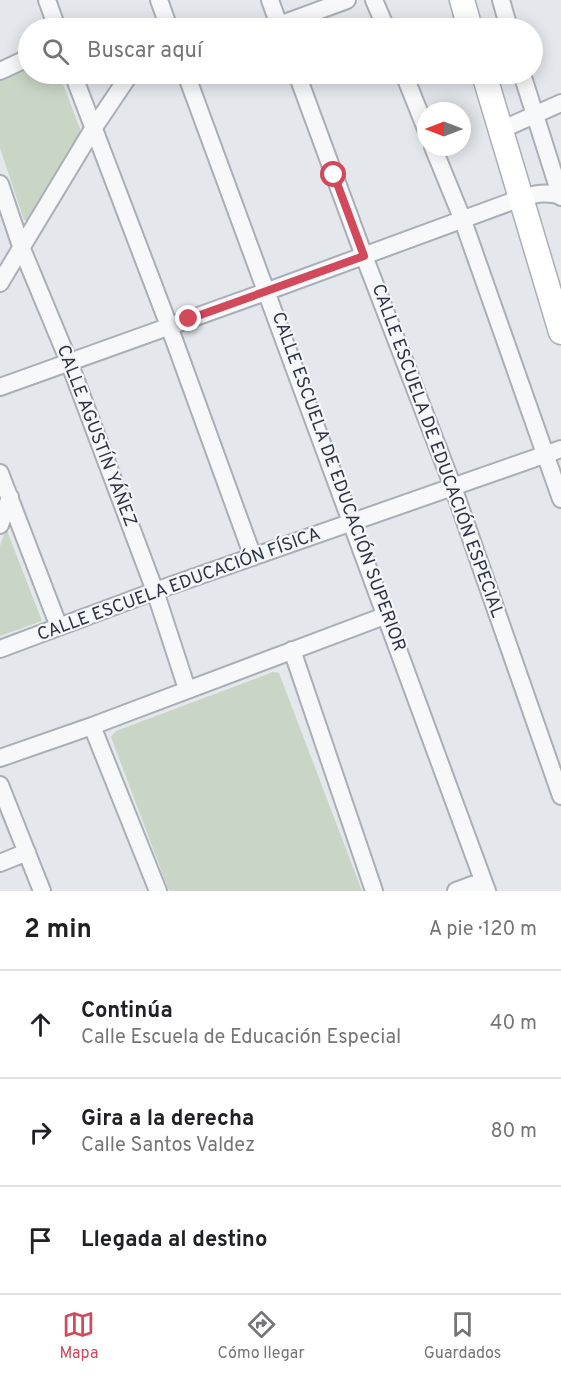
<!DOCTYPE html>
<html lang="es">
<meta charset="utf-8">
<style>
:root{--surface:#fff;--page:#f2f2f2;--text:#202124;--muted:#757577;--line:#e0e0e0;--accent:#d1495b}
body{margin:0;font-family:Overpass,sans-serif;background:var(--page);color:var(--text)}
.compass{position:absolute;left:417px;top:102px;width:54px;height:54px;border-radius:50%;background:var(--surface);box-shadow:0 3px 15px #0003;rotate:270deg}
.stop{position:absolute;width:18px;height:18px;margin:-14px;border:4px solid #d1495b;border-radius:50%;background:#fff}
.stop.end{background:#d1495b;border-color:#fff;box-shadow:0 2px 6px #0008}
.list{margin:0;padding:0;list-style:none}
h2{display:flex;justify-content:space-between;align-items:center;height:78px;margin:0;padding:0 24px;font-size:26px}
h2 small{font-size:20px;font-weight:400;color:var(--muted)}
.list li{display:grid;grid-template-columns:39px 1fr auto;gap:18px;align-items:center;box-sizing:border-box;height:108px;padding:0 24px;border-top:2px solid var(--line)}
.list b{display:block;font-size:22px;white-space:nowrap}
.list p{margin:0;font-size:20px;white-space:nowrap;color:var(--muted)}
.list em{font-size:20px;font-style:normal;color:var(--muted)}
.icon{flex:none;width:33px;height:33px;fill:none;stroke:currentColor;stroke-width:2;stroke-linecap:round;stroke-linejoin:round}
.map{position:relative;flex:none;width:561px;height:891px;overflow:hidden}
.search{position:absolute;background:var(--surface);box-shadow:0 3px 15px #0003;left:18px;right:18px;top:18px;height:66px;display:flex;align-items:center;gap:15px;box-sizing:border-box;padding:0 21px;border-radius:33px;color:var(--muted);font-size:22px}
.sheet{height:402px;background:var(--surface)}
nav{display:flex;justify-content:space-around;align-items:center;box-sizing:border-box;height:84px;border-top:2px solid var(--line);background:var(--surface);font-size:16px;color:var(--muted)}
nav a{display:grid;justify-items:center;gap:3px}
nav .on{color:var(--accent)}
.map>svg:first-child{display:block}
.green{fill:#c9d6c5}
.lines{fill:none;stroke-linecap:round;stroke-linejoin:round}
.street-casing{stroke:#a9aeb7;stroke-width:20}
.secondary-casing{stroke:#a9aeb7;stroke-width:27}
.street{stroke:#f7f8fa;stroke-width:16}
.secondary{stroke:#fff;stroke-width:24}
.route{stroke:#d1495b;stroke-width:8}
.labels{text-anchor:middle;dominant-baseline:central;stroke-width:4.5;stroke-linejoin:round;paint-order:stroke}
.street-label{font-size:18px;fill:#2b3445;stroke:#f4f6f9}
</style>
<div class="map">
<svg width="561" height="891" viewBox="0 0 561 891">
<rect width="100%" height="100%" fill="#e4e7ec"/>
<!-- green -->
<path class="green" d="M28,66v8h31l24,62 -53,84h-6l-24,-72v-71z
M6,528l36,93 -42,15v-90z
M273,672l6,1 83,218h-193l-58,-154 5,-6z"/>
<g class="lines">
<!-- street casing -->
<g class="street-casing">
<path id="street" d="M47,0l10,28
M159,0l10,28
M270,0l10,28
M374,0l12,28
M501,0l8,28
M271,28l76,-28
M0,71l28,-13
M73,74l96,252 84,231
M186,74l301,817
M297,74l67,182 89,231 108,309
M404,74l22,55
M522,74l39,123
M501,130l60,-27
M433,147l29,71 99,281
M0,184l22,65 47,113 86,229 32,98
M0,283l93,-154 37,-55
M0,387l268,-96 253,-93c14,-4 26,-7 40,-2
M0,473l59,154
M0,525l10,-28
M0,649l155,-58 406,-142
M292,650l82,241
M92,726l66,165
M0,758l92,-32 295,-111
M0,785l42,106
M0,863l27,-11
M456,891l27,-10"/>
</g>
<!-- secondary casing -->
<g class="secondary-casing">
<path id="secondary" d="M462,0l8,28
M484,74l77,258"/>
</g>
<!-- street -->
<use href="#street" class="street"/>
<!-- secondary -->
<use href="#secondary" class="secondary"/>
</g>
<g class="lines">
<!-- route -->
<path class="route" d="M189,319l175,-63 -30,-81"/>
</g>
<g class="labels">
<!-- street labels -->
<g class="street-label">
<text transform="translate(96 436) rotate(69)">CALLE AGUSTÍN YÁÑEZ</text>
<text transform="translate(437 451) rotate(70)">CALLE ESCUELA DE EDUCACIÓN ESPECIAL</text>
<text transform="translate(338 482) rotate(70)">CALLE ESCUELA DE EDUCACIÓN SUPERIOR</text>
<text transform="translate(179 585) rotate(-20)">CALLE ESCUELA EDUCACIÓN FÍSICA</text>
</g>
</g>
</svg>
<svg class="compass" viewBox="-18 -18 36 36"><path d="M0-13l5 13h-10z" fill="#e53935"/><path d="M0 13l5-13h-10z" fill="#757577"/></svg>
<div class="stop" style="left:334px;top:175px"></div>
<div class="stop end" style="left:189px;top:319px"></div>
<div class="search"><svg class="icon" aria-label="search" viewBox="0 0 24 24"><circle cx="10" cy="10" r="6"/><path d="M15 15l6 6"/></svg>Buscar aquí</div>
</div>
<section class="sheet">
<h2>2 min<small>A pie · 120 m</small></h2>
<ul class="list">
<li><svg class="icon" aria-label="ahead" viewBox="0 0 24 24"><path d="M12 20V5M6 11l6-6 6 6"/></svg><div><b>Continúa</b><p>Calle Escuela de Educación Especial</p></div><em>40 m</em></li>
<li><svg class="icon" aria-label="right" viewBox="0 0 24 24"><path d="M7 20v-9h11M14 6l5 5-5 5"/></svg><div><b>Gira a la derecha</b><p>Calle Santos Valdez</p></div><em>80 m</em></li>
<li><svg class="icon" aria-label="arrive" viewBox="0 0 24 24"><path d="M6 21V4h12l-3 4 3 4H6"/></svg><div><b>Llegada al destino</b></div></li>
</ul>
</section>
<nav>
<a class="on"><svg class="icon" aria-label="map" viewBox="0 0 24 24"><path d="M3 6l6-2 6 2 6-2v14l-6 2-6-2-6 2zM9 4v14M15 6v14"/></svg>Mapa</a>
<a><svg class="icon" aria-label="directions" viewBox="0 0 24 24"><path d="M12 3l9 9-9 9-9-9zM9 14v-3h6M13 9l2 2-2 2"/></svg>Cómo llegar</a>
<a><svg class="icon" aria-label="saved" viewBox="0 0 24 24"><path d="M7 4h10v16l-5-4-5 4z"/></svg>Guardados</a>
</nav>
